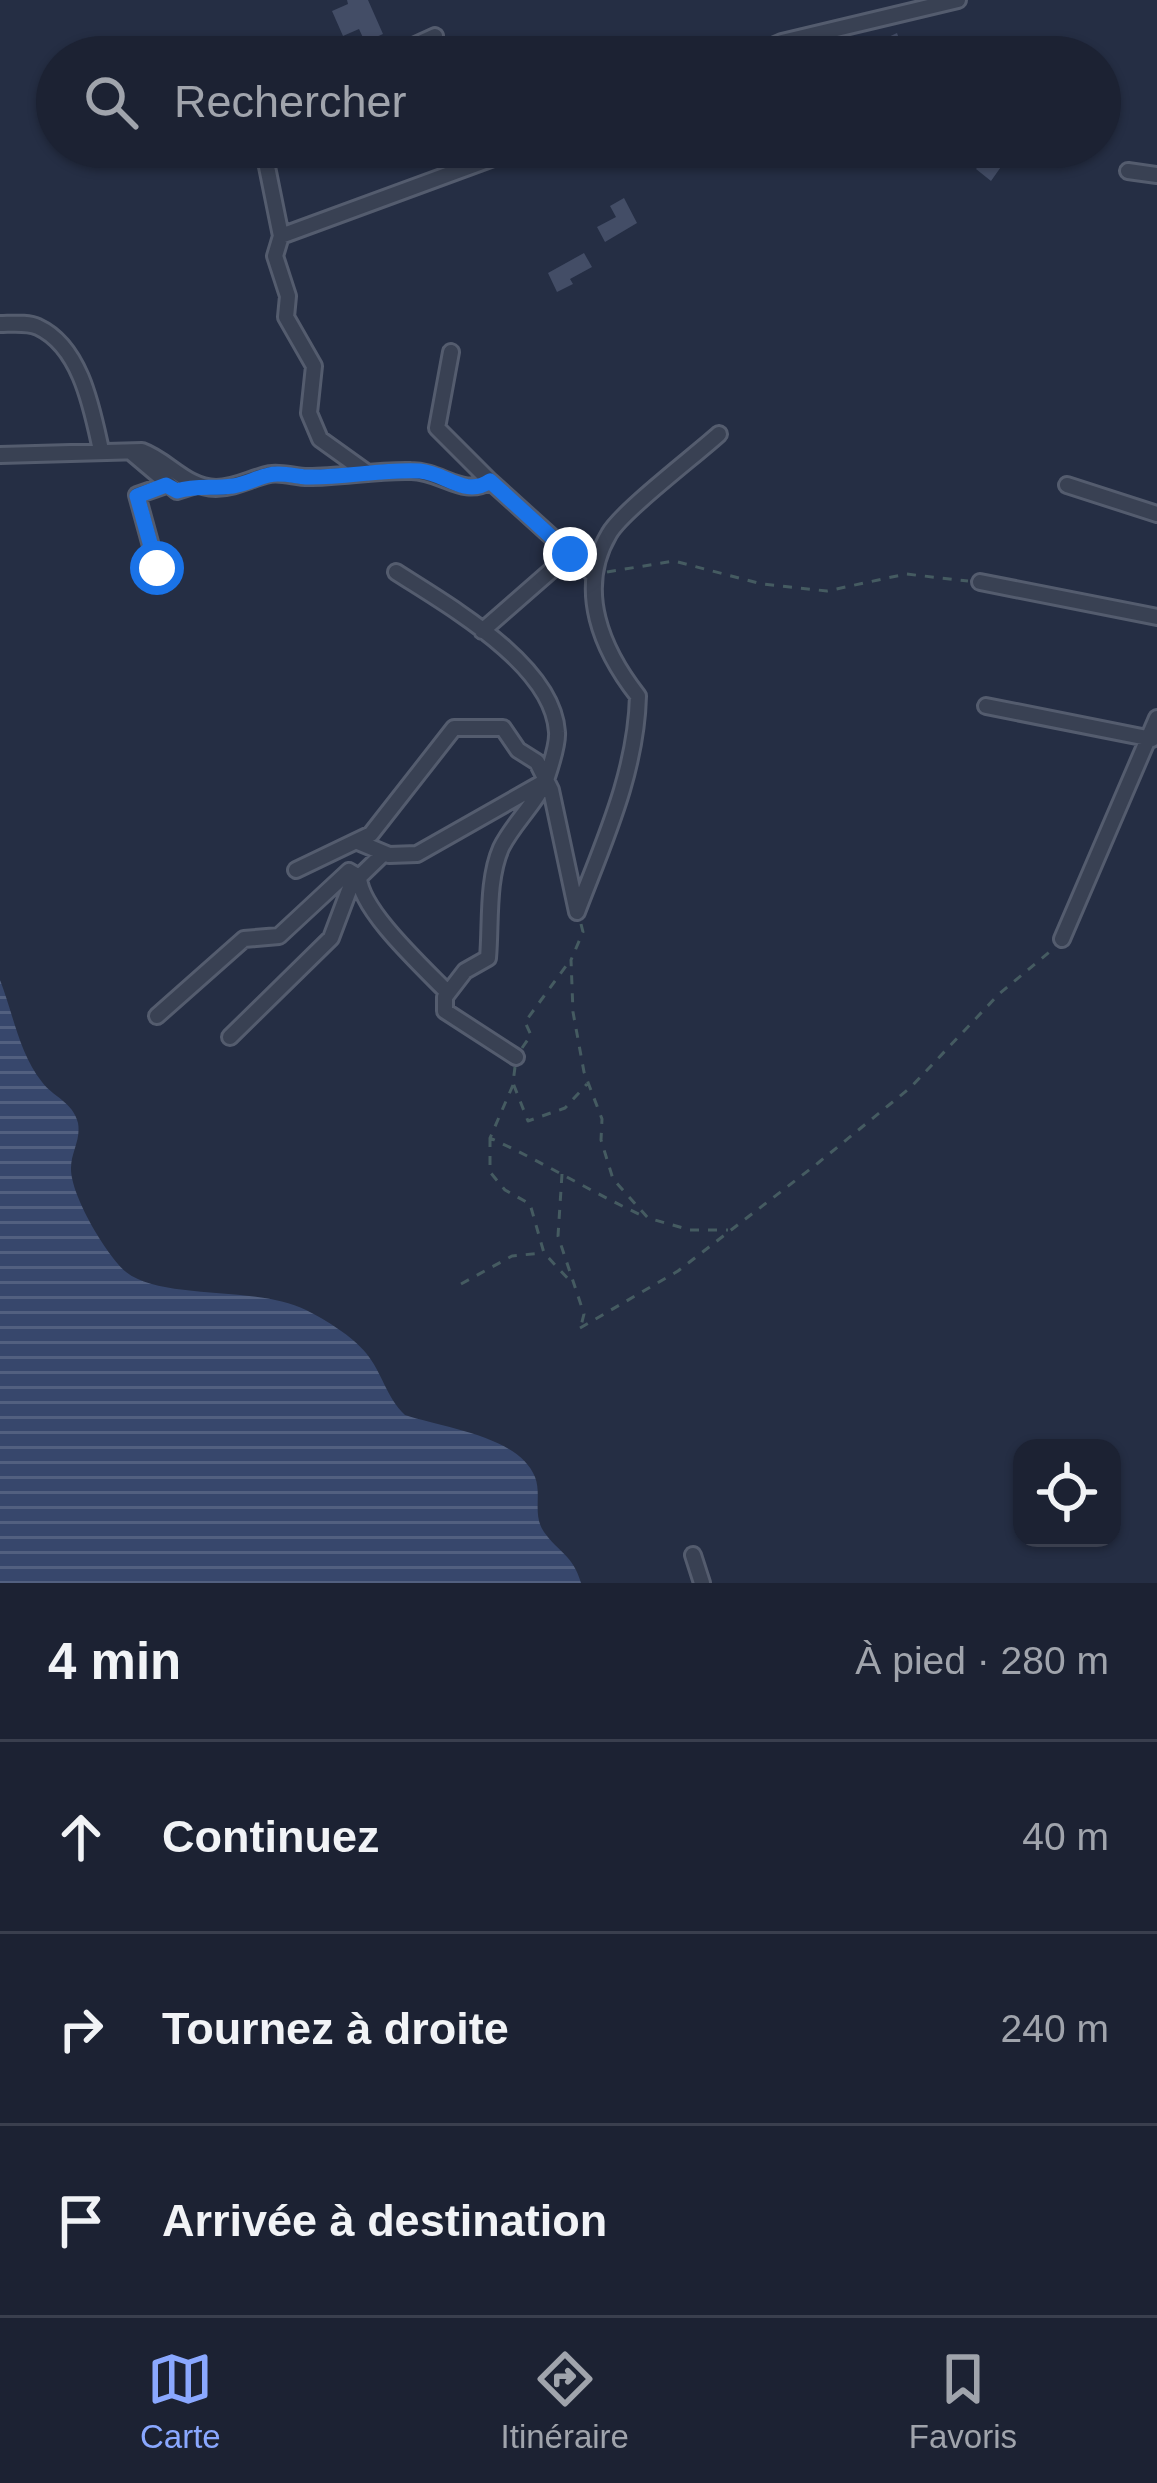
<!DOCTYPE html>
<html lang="fr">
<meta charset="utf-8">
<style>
:root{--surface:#1c2233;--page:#292f3f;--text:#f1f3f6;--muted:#a0a4ac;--line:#3a3f4e;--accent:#8aa8ff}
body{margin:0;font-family:Helvetica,sans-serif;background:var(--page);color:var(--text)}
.controls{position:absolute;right:36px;bottom:36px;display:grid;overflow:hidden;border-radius:24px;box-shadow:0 3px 9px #0004}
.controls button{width:108px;height:108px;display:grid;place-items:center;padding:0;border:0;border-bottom:3px solid var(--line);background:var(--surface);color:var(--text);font:60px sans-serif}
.stop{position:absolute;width:36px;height:36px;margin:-27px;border:9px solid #1a73e8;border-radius:50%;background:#fff}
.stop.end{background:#1a73e8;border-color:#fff;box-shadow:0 3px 12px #0008}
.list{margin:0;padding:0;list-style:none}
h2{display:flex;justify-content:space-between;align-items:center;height:156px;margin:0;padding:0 48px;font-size:51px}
h2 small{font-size:39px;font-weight:400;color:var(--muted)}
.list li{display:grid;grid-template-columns:78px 1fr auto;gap:36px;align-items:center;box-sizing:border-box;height:192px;padding:0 48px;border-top:3px solid var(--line)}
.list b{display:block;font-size:45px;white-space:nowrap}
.list em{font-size:39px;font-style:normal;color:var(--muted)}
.icon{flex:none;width:66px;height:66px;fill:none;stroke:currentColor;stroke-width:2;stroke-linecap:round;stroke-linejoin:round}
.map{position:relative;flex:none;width:1157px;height:1583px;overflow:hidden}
.search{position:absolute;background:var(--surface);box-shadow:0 3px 9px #0004;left:36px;right:36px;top:36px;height:132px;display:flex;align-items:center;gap:30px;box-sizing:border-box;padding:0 42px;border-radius:66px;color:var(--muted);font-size:45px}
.sheet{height:732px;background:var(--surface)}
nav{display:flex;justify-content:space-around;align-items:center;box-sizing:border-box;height:168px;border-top:3px solid var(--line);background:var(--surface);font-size:33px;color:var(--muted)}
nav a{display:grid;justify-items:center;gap:6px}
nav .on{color:var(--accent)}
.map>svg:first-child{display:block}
.water{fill:url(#water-rules)}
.building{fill:#434d66}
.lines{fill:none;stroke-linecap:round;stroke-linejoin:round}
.street-casing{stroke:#545c6e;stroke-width:20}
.path{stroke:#455b61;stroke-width:3;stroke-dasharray:9 9;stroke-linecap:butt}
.street{stroke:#394153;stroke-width:14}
.route{stroke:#1a73e8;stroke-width:15}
</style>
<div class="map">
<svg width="1157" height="1583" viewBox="0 0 1157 1583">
<defs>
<pattern id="water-rules" width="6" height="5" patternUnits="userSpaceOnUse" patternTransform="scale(3)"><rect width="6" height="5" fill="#37476c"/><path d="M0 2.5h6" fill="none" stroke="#526080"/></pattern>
</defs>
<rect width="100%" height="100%" fill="#252e44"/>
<!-- water -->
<path class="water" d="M0,980c13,33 19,73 42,102 11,15 31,20 36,41 3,17 -7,29 -7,45 -1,26 35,87 55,104 37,29 130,13 180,38 20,10 46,26 60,43 16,19 20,44 39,62 39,13 114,21 130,62 7,18 -3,38 9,55 14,20 29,23 37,51h-581z"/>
<!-- building -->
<path class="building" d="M347,0h21l15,34 -18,8 -6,-13 -16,7 -11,-25 16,-7z
M897,33l5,14 -7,3 3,7h-24l-5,-11z
M995,147h20l-24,34 -15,-12z
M624,198l13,25 -32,19 -8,-15 19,-10 -6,-11z
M584,253l8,14 -22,12 3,5 -16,8 -9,-19z"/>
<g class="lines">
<!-- street casing -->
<g class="street-casing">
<path id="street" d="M389,57l46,-21
M747,57l35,-15 176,-42
M263,147l18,89 -6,20 13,40 -2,21 28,49 -5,47 11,26 46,33
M1128,171l29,4
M281,236l242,-89
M0,324c11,0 28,-2 38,3 43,20 54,82 63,123
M451,352l-14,76 53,53
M132,453l45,38 19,-6
M0,455l142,-4c27,10 43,36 74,37 20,0 35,-10 54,-14 12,-2 26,3 38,3 34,0 68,-7 103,-6 31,0 52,27 79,10l104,94
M1067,485l90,29
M157,568l-20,-73 29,-10
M396,572c51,33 157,92 161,160 1,12 -6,33 -10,45 -10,26 -34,46 -46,71 -14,32 -10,76 -13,110l-23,13 -20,26v14l71,46
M980,582l177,35
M482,631l88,-77
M986,706l166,33
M358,842l31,13 28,-1 125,-71
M296,870l75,-36 83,-106h49l15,22 19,12 14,28 26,122
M577,912c27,-71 59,-139 61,-216 -36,-46 -62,-106 -29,-162 12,-22 87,-79 110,-100
M1062,939l95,-221
M157,1016l87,-77 35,-3 70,-65 10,6c1,33 65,91 89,116
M230,1037l101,-99 20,-53 33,-32
M693,1555l9,28"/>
</g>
<!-- path -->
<path class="path" d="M607,572l67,-11 88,23 65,7 79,-17 62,7
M581,924l2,8 -12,28 2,52 11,60 18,47 -1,21 12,39 35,39 42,12h38
M522,1048l9,-13 -6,-13 44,-60
M515,1067l-2,16 15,38 37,-13 22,-24
M513,1085l-23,53c53,24 101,54 153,78
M490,1138v34l15,18 25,14 14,49 27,29
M562,1174l-4,62 26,78 -3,12
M461,1284l51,-28 30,-3
M580,1328l98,-57 140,-108 93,-76 88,-93 54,-45"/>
<!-- street -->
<use href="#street" class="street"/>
</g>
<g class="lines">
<!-- route -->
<path class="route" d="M157,568l-20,-72 29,-11 11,6c20,-6 35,-2 56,-5 13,-2 23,-8 36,-11 11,-3 25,1 37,2 38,1 76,-8 114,-6 26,2 45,27 70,10l80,73"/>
</g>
</svg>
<div class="controls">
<button><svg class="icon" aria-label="locate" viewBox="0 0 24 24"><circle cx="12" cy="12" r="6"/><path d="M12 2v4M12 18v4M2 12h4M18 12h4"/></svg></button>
</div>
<div class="stop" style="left:157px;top:568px"></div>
<div class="stop end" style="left:570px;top:554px"></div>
<div class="search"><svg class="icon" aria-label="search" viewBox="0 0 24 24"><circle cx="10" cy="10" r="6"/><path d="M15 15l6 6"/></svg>Rechercher</div>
</div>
<section class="sheet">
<h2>4 min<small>À pied · 280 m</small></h2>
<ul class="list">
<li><svg class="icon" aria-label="ahead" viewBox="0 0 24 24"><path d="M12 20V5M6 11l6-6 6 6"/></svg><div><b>Continuez</b></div><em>40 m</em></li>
<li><svg class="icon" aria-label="right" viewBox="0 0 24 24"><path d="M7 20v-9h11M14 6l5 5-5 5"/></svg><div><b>Tournez à droite</b></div><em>240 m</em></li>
<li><svg class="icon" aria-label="arrive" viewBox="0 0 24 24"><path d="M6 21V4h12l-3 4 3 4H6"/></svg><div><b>Arrivée à destination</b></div></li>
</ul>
</section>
<nav>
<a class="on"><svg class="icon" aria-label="map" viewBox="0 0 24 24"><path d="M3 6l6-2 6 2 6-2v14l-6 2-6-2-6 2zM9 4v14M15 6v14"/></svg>Carte</a>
<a><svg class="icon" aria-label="directions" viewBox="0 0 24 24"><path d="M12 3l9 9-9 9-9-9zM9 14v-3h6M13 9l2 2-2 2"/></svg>Itinéraire</a>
<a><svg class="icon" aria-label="saved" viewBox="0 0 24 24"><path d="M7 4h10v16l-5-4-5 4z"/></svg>Favoris</a>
</nav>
